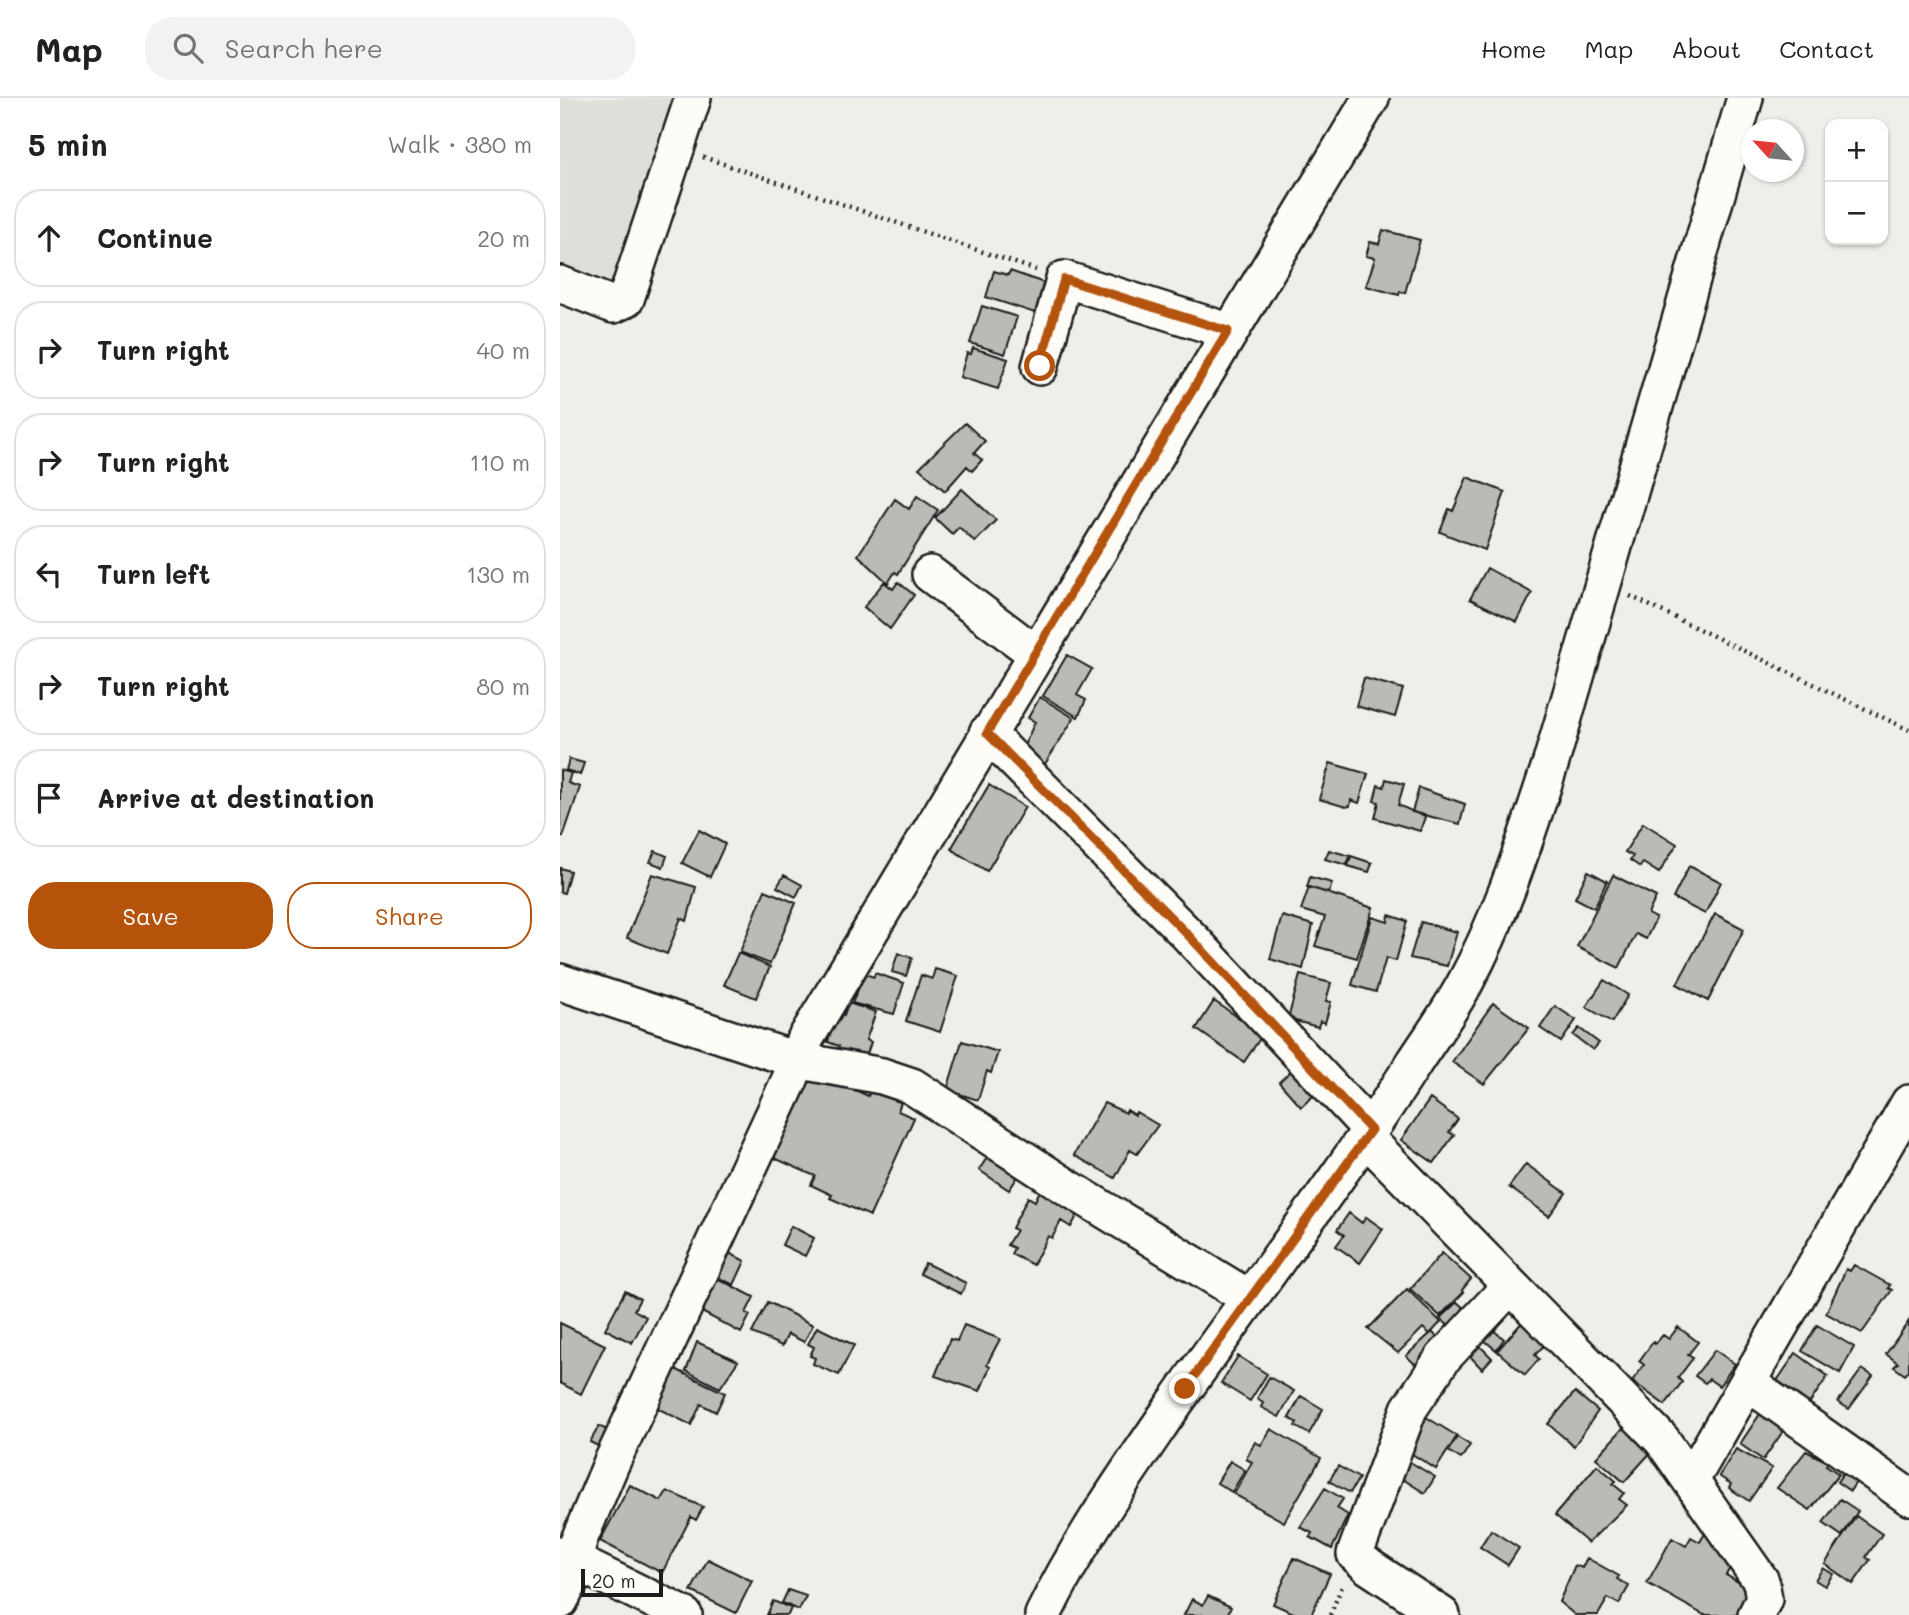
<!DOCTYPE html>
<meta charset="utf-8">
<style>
:root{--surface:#fff;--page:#f2f2f2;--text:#202124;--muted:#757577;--line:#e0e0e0;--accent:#b45309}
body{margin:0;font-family:Mali,sans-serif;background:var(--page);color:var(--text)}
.controls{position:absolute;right:21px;top:21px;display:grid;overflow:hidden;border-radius:14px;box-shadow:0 2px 5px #0004}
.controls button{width:63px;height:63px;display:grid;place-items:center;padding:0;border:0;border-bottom:2px solid var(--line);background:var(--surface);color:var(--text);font:35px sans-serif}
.compass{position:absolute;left:1181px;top:21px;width:63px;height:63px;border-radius:50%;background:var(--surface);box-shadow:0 2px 5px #0004;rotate:297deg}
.scale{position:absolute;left:21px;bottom:18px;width:82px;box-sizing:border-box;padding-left:7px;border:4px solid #1c1c1c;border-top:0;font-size:19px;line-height:24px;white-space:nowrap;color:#1c1c1c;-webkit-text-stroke:5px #fdfcf7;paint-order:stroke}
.stop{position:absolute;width:21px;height:21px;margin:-16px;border:5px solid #b45309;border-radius:50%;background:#fff}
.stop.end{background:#b45309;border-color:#fff;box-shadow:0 2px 7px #0008}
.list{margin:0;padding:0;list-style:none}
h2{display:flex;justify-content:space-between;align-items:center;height:91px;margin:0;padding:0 28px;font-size:30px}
h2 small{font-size:23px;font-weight:400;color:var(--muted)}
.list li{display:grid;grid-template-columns:46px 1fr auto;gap:21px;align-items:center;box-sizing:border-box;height:98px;margin:0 14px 14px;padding:0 14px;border:2px solid var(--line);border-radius:28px}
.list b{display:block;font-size:26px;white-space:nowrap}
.list em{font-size:23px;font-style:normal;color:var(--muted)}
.actions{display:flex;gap:14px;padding:21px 28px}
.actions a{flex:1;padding:16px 0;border:2px solid var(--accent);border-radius:28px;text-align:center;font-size:24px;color:var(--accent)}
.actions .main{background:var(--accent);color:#fff}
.icon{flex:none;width:38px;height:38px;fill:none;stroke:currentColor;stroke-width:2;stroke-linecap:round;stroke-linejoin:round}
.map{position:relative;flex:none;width:1349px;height:1517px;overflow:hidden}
header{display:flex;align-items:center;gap:42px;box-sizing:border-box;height:98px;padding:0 35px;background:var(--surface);border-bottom:2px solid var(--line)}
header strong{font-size:33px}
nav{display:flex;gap:38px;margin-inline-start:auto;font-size:24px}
.search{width:490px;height:63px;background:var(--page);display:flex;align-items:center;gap:18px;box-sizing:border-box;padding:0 24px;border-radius:28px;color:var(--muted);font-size:26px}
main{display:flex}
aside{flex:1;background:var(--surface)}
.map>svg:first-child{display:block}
.built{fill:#e0deda}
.building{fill:#bbbab6;stroke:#1c1c1c;stroke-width:2}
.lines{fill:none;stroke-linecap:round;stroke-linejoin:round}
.minor-casing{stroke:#1c1c1c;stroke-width:40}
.path{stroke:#1c1c1c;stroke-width:4.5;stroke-dasharray:2 5;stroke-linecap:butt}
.minor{stroke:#fdfcf7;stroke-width:35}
.route{stroke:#b45309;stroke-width:9}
</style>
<header>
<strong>Map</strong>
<div class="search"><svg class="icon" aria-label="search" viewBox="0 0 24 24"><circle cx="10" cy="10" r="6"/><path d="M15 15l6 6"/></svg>Search here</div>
<nav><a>Home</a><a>Map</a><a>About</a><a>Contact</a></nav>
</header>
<main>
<aside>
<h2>5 min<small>Walk · 380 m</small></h2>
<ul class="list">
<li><svg class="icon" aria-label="ahead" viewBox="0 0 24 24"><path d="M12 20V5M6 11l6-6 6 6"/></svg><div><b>Continue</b></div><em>20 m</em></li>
<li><svg class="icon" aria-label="right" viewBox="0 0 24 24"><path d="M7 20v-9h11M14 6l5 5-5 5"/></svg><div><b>Turn right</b></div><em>40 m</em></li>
<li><svg class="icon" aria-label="right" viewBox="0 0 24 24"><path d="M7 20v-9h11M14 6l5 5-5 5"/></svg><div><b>Turn right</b></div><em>110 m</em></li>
<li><svg class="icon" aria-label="left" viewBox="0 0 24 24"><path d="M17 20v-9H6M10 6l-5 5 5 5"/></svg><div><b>Turn left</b></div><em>130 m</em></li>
<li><svg class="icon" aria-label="right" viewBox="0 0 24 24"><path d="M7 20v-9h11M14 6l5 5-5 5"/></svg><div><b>Turn right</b></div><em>80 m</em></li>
<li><svg class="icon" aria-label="arrive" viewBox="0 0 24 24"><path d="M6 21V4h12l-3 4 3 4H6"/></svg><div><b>Arrive at destination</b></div></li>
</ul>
<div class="actions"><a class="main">Save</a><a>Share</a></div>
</aside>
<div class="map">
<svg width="1349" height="1517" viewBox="0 0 1349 1517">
<rect width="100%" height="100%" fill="#f0eeea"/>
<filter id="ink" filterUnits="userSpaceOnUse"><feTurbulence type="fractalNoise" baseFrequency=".0143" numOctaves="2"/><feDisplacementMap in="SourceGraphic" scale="14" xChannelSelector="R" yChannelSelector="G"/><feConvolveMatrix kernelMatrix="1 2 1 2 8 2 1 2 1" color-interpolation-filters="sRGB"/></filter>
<g filter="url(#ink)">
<!-- built -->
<path class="built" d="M0,0h119l-63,187 -14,3 -42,-17z"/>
<!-- building -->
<path class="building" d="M823,132l37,10 -15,53 -5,-2 -1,4 -33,-9 9,-28 -9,-2 4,-14 9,2z
M434,173l14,4 2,-4 34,12 -9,30 -49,-16z
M422,208l35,11 -12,37 -35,-11z
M413,250l35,11 -10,30 -38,-12 7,-24 4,1z
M405,325l20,18 -11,12 8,7 -10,11 -5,-5 -22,25 -26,-23z
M907,379l38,15 -20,58 -45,-18 9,-23 4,2z
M402,391l34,31 -21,22 -16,-15 -7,7 -17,-16z
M357,398l21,14 -40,64 -3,-2 -7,11 -30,-28 37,-56 14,10z
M927,470l45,25 -15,29 -47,-23z
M324,484l9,7 5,-7 16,13 -24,34 -26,-22z
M507,557l25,14 -15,26 9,5 -8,17 -35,-21z
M804,580l39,11 -8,28 -39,-11z
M480,599l34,21 -29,46 -23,-14 13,-28 -7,-4z
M9,661l15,4 -4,12 -14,-5z
M770,665l38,11 -9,29 -8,-3 -1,6 -4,1 -27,-8z
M0,672l11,3 -3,10 12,4 -17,50 -3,-2z
M826,681l18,5 -6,21 27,12 -5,14 -45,-13 4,-16 -5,-1 4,-16 6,2z
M429,687l36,22 -38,64 -36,-22z
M859,690l46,16 -5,20 -48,-12z
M1083,725l34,21 -18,29 -16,-10 -3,4 -10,-7 3,-4 -8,-4z
M139,732l26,14 -15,33 -28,-14z
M769,752l21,6 -3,9 -22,-6z
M95,753l12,5 -4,11 -13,-5z
M791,758l21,7 -3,9 -21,-6z
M1129,768l32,16 -16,32 -32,-16z
M0,770l10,3 -6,22 -4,-1z
M1028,773l19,10 -13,27 -19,-10z
M92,776l44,13 -9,34 -6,-3 -14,36 -40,-16z
M224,777l18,10 -6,12 -19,-10z
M1053,777l43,22 -8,17 8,4 -10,21 -10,-5 -17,34 -42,-21z
M750,779l22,6 -3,10 -22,-6z
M749,789l64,21 -16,50 -42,-12 10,-29 -24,-7z
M205,792l31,13 -26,61 -30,-12z
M1155,816l29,15 -36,72 -31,-17z
M829,817l18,6 -11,40 -10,-3 -10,34 -24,-7 20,-68 16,5z
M722,818l31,9 -10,44 -33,-10z
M861,824l36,10 -10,34 -37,-8z
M178,855l32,14 -14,31 -32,-13z
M338,855l14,5 -6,18 -14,-4z
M375,871l23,7 -18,56 -34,-11 15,-46 11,4z
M315,875l29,10 -10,31 -42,-11 13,-29 9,3z
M740,877l31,8 -5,18 5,1 -6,21 -5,-2 -2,6 -30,-8z
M1044,882l24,15 -16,27 -26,-15z
M654,903l49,33 -19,28 -48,-33z
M288,905l28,9 -10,28 5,2 -5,15 -29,-7 2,-4 -11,-4 7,-31 9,4z
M933,905l36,25 -45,56 -32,-22z
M995,908l21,14 -15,22 -21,-14z
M1019,930l20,15 -6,7 -20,-15z
M402,943l36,11 -7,21 -4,-2 -9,29 -31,-10z
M739,965l23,25 -21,19 -22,-25z
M251,972l57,26 6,-13 29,13 -5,15 16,7 -44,98 -40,-18 2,-3 -21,-10 4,-9 -43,-19z
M870,1001l28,20 -9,13 5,3 -20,28 -33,-23z
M544,1005l22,10 1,-3 8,5 1,-3 22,13 -21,29 -7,-4 -15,28 -41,-23z
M428,1058l31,19 -10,15 -30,-20z
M966,1066l40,29 -17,23 -40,-29z
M483,1086l19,11 -4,8 20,11 -7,13 -10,-6 -9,17 -4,-2 -15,29 -22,-11 3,-6 -7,-3 9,-15 -4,-2 16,-31 7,4z
M789,1115l13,10 4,-6 17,12 -23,34 -24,-17 8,-11 -7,-5z
M231,1128l23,12 -9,18 -23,-11z
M169,1155l16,8 -11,24 -17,-8z
M882,1155l29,26 -9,11 2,2 -24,24 -30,-27z
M365,1165l41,20 -5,11 -41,-20z
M1294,1167l36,20 -2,3 4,2 -30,43 -36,-20 20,-44 4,2z
M157,1180l37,19 -8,16 4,2 -9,18 -41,-22z
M847,1191l34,33 -11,12 -7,-6 -25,25 -30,-24z
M65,1193l15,8 -6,11 12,7 -14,26 -27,-14z
M208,1204l45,23 -9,17 -16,-8 -6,12 -30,-13z
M897,1204l14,12 -16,18 -15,-14z
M964,1222l24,21 -13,14 4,4 -14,16 -28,-24z
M1349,1223v49l-4,5 -11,-8 4,-4 -12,-9z
M0,1225l45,22 -24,49 -21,-11z
M404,1227l36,14 -10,19 -3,7 3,2 -10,24 -45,-15 15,-37 7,2z
M1257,1227l37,22 -14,26 -38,-22z
M257,1229l37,18 -15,30 -26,-11 2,-6 -5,-2 4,-9 -6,-3z
M1118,1229l20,15 -10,13 5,3 -15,20 4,4 -17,23 -33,-24 12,-16 -5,-4 14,-19 2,2 8,-9 6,4z
M933,1232l11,9 -8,11 -12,-10z
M872,1234l13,13 -23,25 -16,-14z
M137,1244l41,19 -18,27 -34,-17z
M918,1246l14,14 -10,11 -14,-15z
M1155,1252l20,14 -16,22 -10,-7 -4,4 -10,-7z
M1236,1255l32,23 -24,35 -32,-23z
M678,1258l29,18 -17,27 -29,-18z
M113,1270l52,25 -9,19 -15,-8 -10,21 -36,-18z
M1302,1271l11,7 -24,33 -11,-7z
M709,1279l25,14 -15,26 -18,-10 2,-4 -6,-4z
M1015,1294l23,19 -24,35 -26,-22z
M741,1298l22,13 -14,25 -14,-8 2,-3 -8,-5z
M1204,1310l24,16 -25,36 -23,-16z
M866,1319l31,19 -21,33 -27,-17 9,-13 -4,-3z
M39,1328l10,5 -7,17 -12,-6z
M1065,1328l28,24 -29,32 -28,-24z
M711,1331l50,29 -37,64 -50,-28 18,-32 -6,-3 9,-17 6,3z
M897,1339l13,8 -9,14 -13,-8z
M1176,1351l36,19 -23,33 -20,-13 2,-4 -12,-8z
M1246,1353l22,11 -2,3 13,9 -29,36 -33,-22z
M842,1359l33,20 -10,16 -32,-20z
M670,1363l15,9 -13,22 -15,-9z
M1037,1367l19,16 -3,3 11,9 -5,6 8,6 -39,38 -33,-28z
M778,1368l21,12 -9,15 -21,-12z
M1287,1369l13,9 -10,15 -13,-9z
M70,1387l31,16 6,-10 36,16 -7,13 -5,-3 -29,56 -62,-32z
M765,1390l18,11 -6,9 11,7 -16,34 -22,-12 2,-4 -12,-6z
M1280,1401l18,12 -16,25 -19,-13z
M1296,1418l26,18 -16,23 4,3 -17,24 -28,-20z
M931,1432l28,18 -11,17 -28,-18z
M1147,1432l26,32 -7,13 28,16 -13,24h-37l-57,-32 25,-45 14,8 5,-9 9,5z
M734,1460l36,16 -19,41h-13l-25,-11z
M1027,1460l32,18 -2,3 12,7 -10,18 -11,-6 -10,17h-23l-16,-13 16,-37 7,3z
M148,1461l44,22 -16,32 -45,-22z
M1263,1470l10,6 -8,12 -10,-6z
M228,1492l18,6 -7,14 -17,-7z
M648,1498l23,11 -4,8h-43l8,-16 11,6z
M213,1503l18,7 -3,7h-21z"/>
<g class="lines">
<!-- minor casing -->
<g class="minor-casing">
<path id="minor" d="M0,186l53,21 13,-6 67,-201
M480,269l24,-88 164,52
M370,476l105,79
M427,635l203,204 181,193
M0,884l236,78 86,16 30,10 155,101 182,111
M806,1040l296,302 99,141 3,18 -8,16
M1188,1285l161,114
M1131,1382l218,-377
M0,1456l124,61
M0,1503l11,-21 8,-40 32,-76 180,-387 12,-34 568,-945
M483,1517c35,-72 80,-136 125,-202 81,-117 169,-229 246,-350 17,-26 36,-52 51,-80 38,-70 61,-146 86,-221l194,-664
M882,1517l-74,-49 -13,-12 54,-145 34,-51 67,-72"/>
</g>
<!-- path -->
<path class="path" d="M143,59l333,113
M1070,498l279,134
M770,1517l13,-31"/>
<!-- minor -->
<use href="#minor" class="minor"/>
</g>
</g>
<g class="lines" filter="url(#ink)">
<!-- route -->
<path class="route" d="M480,268l24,-87 164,52 -241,402 203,204 181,193 -186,259"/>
</g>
</svg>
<div class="controls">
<button>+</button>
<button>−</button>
</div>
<svg class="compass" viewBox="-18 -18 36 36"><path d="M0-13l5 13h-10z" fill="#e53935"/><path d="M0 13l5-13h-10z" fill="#757577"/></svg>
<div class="scale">20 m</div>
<div class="stop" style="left:480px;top:268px"></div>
<div class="stop end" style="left:625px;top:1291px"></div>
</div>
</main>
